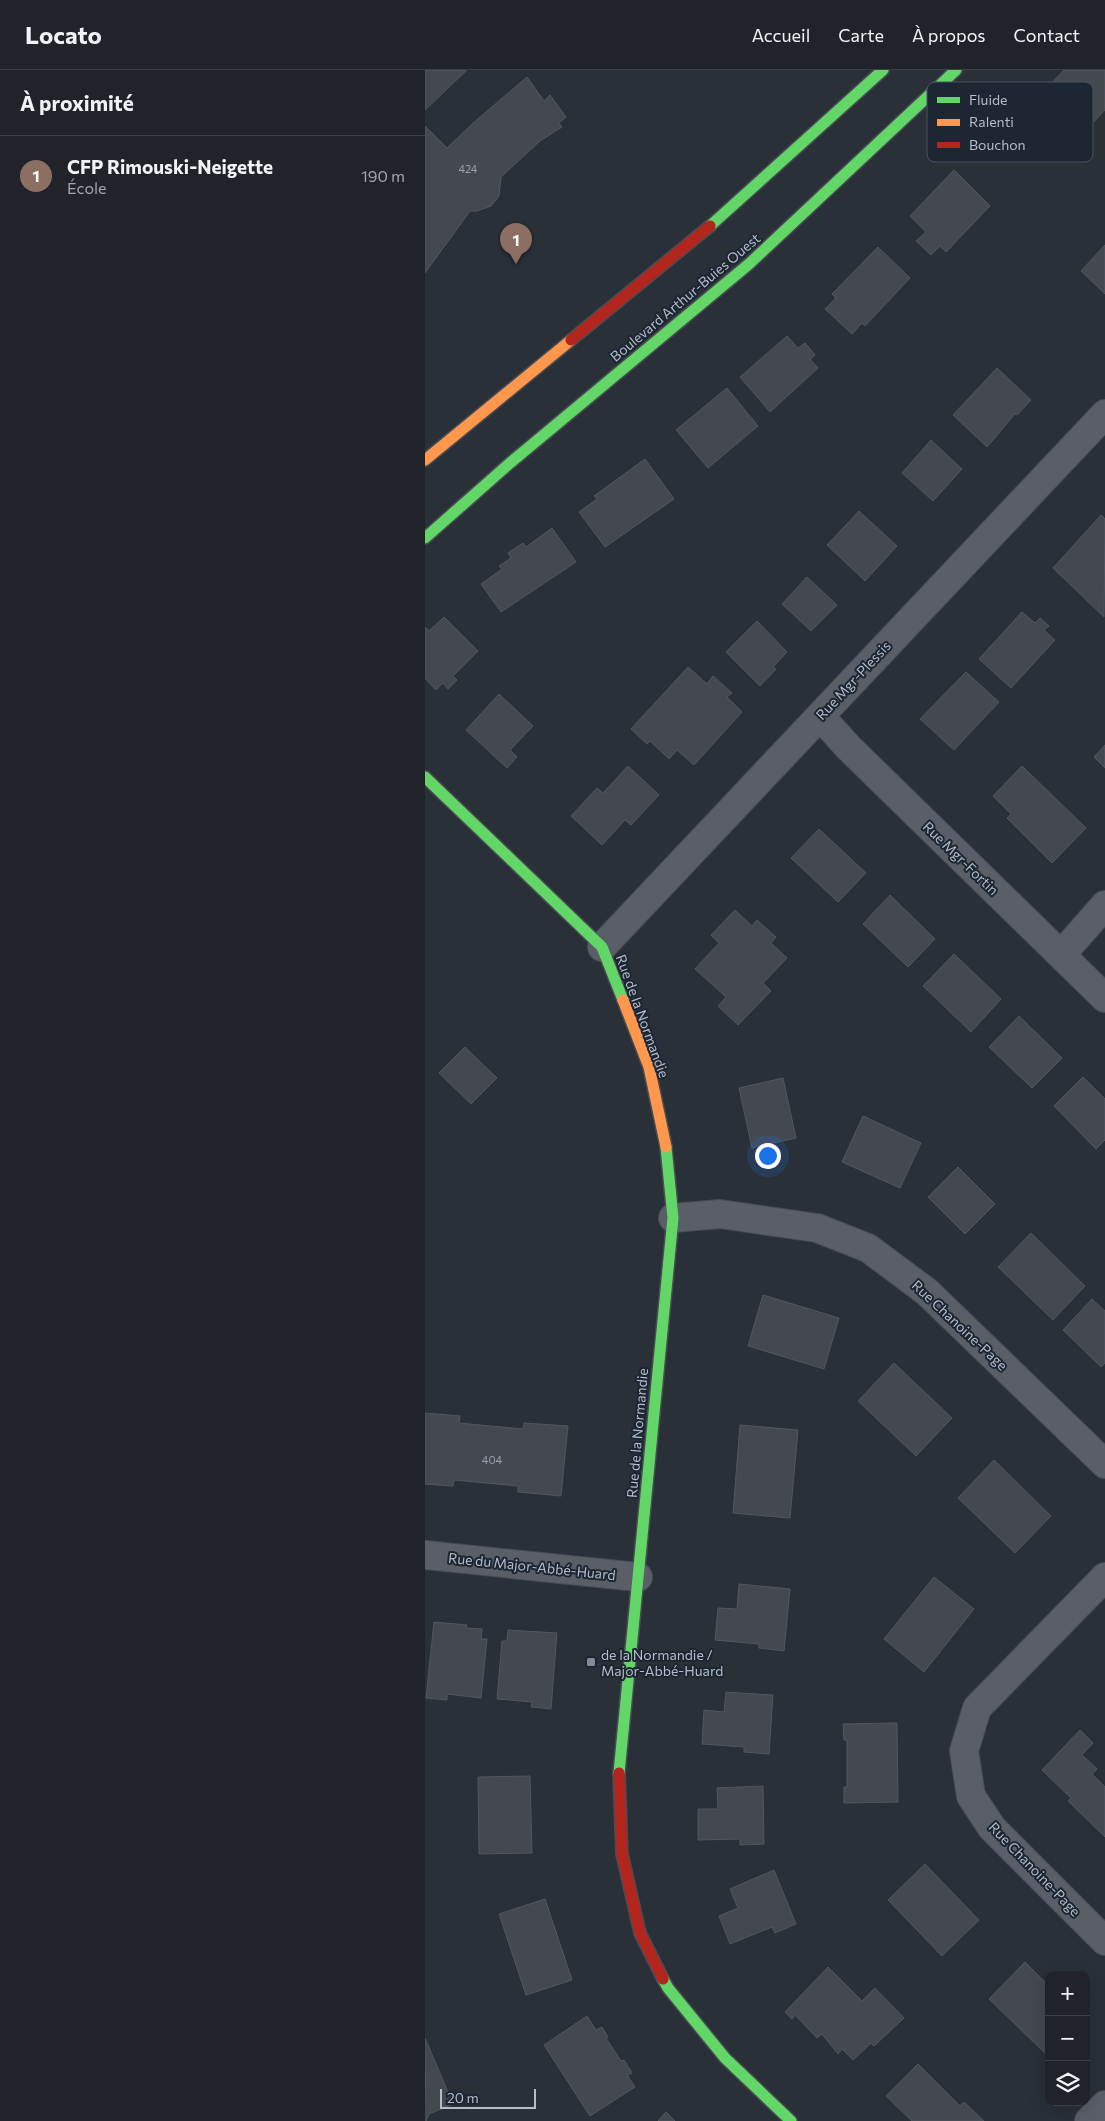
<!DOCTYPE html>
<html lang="fr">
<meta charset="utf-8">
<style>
:root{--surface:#20242a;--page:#282c32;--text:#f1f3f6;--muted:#a2a4a8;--line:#3d4147;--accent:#848b96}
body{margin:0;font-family:Commissioner,sans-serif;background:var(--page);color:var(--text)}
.controls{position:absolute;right:15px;bottom:15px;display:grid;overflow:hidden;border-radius:10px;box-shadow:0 5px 20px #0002}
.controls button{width:45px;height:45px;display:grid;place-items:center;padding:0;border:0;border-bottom:1px solid var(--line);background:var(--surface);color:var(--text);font:25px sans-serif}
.scale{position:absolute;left:15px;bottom:12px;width:96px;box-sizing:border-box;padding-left:5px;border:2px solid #b4bcc9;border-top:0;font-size:14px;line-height:18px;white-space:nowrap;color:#b4bcc9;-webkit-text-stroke:4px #1d2633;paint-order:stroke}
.you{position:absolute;left:342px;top:1085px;width:18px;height:18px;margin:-12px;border:4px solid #fff;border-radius:50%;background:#1a73e8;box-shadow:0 0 0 8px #1a73e833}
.badge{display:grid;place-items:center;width:32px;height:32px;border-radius:50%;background:var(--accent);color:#fff;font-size:16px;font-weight:700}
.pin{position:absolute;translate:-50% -41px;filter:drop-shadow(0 1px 2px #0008)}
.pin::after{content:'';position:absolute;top:26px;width:18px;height:15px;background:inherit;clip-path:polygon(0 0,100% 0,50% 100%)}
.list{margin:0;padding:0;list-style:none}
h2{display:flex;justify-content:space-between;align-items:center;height:65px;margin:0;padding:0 20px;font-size:21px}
h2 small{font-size:16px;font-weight:400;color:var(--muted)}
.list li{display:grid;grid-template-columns:32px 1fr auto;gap:15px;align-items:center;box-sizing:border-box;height:80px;padding:0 20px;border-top:1px solid var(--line)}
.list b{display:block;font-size:19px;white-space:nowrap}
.list p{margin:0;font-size:16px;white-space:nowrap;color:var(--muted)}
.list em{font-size:16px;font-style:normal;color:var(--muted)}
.icon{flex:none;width:28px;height:28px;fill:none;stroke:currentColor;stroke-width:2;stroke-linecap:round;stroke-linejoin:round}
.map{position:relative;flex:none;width:680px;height:2051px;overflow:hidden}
header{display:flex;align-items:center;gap:30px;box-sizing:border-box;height:70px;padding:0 25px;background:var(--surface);border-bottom:1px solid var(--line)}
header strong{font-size:24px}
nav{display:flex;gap:28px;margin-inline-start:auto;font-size:18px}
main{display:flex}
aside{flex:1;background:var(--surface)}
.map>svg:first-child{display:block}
.building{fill:#444950;stroke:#52575f}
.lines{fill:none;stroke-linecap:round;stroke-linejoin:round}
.street-casing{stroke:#484c53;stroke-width:30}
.fast-casing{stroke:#484c53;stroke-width:14}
.slow-casing{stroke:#484c53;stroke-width:14}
.jam-casing{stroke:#484c53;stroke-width:14}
.street{stroke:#5a5e66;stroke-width:28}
.fast{stroke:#63d668;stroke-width:11}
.slow{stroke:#ff974d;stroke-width:11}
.jam{stroke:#b3261e;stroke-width:11}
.poi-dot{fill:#848b96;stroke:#1d2633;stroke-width:2}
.labels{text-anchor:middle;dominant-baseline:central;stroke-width:4;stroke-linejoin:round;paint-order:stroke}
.number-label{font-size:11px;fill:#989fab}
.street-label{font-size:14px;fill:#b4bcc9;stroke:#1d2633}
.poi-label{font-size:14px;fill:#b4bcc9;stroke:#1d2633;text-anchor:start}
.key{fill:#1d2633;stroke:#4a5360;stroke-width:1}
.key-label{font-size:14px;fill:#b4bcc9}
</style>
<header>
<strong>Locato</strong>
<nav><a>Accueil</a><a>Carte</a><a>À propos</a><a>Contact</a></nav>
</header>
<main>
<aside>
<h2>À proximité<small></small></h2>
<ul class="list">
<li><span class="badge" style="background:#8d6e63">1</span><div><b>CFP Rimouski-Neigette</b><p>École</p></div><em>190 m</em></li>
</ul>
</aside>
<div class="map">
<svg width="680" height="2051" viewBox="0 0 680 2051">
<rect width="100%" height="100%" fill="#2a3038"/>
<!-- building -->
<path class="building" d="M0,0h42l-42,40z
M639,0h41v40l-46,48 -35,-33 26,-28 -6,-6z
M102,7l17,24 6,-6 16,22 -7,6 3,4 -22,14 -39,36 -2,19 -8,10 -14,5h-7l-45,62v-147l22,22 25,-24z
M529,100l36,36 -44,46 -6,-6 -9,9 -15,-14 10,-9 -16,-16z
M680,175v49l-24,-23z
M453,177l32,31 -45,48 -3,-3 -10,11 -27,-25 11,-11 -4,-4z
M362,266l11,12 7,-5 10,12 -5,4 8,9 -48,44 -30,-35z
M572,298l34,32 -14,15 -2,-1 -28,33 -34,-32z
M302,318l31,38 -50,42 -32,-38z
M506,370l31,29 -29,32 -31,-28z
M220,389l29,40 -69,48 -26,-35 18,-13 -3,-3z
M434,441l38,35 -32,35 -38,-36z
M676,445l4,4 -1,98 -51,-49z
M127,458l24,34 -75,50 -20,-28 21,-15 -3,-3 12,-8 -3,-5 15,-10 3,4z
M382,507l30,28 -26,26 -29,-27z
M597,542l13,11 5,-5 9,8 -5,4 11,10 -44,48 -32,-29z
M19,547l34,34 -25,25 4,4 -9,9 -5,-6 -7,7 -11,-12v-51l4,4z
M332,551l30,31 -14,15 3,2 -16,17 -34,-34z
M263,597l19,17 6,-8 19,17 -5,4 15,15 -48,53 -17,-15 -8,9 -19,-18 -3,3 -16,-15z
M541,602l33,30 -45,48 -34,-31z
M74,624l34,32 -23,24 7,7 -10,11 -41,-38z
M680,675v23l-11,-11z
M203,696l31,29 -28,30 -6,-5 -23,25 -31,-29 26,-28 6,5z
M597,696l64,62 -34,35 -45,-45 4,-4 -18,-18z
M394,759l47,44 -28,29 -47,-44z
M465,825l45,44 -27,28 -45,-43z
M310,840l17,16 5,-6 19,17 -5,6 16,15 -24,25 8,8 -33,34 -20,-19 8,-9 -31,-28 24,-26 -8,-8z
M529,884l47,45 -30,33 -48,-46z
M594,946l43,42 -30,30 -43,-41z
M40,977l32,31 -26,26 -32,-31z
M658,1007l22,22v41l-9,9 -42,-43z
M358,1008l13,60 -44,10 -13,-60z
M438,1046l58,27 -21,45 -58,-26z
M533,1097l37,37 -30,30 -37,-37z
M606,1163l54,53 -32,34 -55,-53z
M338,1225l76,23 -15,51 -76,-23z
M667,1229l13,12v52l-4,4 -38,-37z
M469,1293l58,55 -36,38 -58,-55z
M0,1343l35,3 -1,7 64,6 1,-6 44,3 -7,70 -43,-4v-6l-64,-6 -1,6 -28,-2z
M315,1355l58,5 -8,88 -57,-5z
M569,1390l57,56 -36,37 -57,-55z
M509,1507l40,32 -50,63 -40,-33z
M314,1514l51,5 -6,62 -25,-3v-4l-44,-4 3,-32 19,1z
M9,1552l33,3 -1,3 16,1 -1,10h6l-6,59 -34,-4v6l-21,-2z
M83,1560l49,3 -6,76 -20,-2 1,-5 -35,-3 5,-58h5z
M301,1622l47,3 -4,59 -25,-2v-5l-42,-3 2,-34 20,2z
M472,1653l1,79 -54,1v-16h3v-47h-3l-1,-16z
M655,1660l13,13 -11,12 15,14 -5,5 13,13v50l-37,-36 3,-3 -29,-28z
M105,1706l2,77 -53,1 -1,-77z
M338,1716l1,58 -24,1v-6l-42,1v-31h20l-1,-21z
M500,1794l54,56 -37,36 -54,-56z
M349,1800l22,54 -21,9 -3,-6 -42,17 -11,-28 19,-8 -8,-19z
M120,1829l27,81 -46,15 -27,-81z
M600,1892l24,24v66l-3,2 -57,-55z
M403,1897l34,34 13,-13 29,30 -30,28 -3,-3 -18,17 -11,-11 -4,5 -16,-20 -5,4 -22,-23 -3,4 -7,-7z
M162,1946l9,14 6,-3 6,10 -2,1 15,23 3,-1 8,13 -5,2 8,12 -45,29 -46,-71z
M0,1968l28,66 -24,10 -3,7z
M493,1994l42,42 4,-4 20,19h-72l-26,-25z
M241,2042l9,9h-17z"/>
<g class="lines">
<!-- street casing -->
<g class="street-casing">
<path id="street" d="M395,646l28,31 257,251
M177,877l503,-533
M636,885l44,-50
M248,1148l47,-4 97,14 51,20 59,44 178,172
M0,1485l213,22
M680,1507l-128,131 -13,43 7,45 21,32 113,113
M664,2051l16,-16"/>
</g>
<!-- fast casing -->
<g class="fast-casing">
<path id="fast" d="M285,156l173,-156
M0,468l85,-75 239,-199 207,-194
M0,707l177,170 21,53
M194,1703l54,-555 -7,-71
M238,1909l5,9 57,70 66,63"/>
</g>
<!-- slow casing -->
<g class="slow-casing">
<path id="slow" d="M0,390l146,-120
M198,930l26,67 17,80"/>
</g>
<!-- jam casing -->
<g class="jam-casing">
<path id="jam" d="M146,270l139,-114
M194,1703l3,81 18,79 23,46"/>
</g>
<!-- street -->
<use href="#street" class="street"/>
<!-- fast -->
<use href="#fast" class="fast"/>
<!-- slow -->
<use href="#slow" class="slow"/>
<!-- jam -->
<use href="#jam" class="jam"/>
</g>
<!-- markers -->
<rect class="poi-dot" x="161" y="1587" width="10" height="10" rx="2.5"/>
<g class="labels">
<!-- number labels -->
<g class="number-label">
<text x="43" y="98">424</text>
<text x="67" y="1389">404</text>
</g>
<!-- street labels -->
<g class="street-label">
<text transform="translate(260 227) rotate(-40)">Boulevard Arthur-Buies Ouest</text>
<text transform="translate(428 610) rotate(-47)">Rue Mgr-Plessis</text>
<text transform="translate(536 788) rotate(44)">Rue Mgr-Fortin</text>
<text transform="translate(218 946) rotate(70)">Rue de la Normandie</text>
<text transform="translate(535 1255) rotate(43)">Rue Chanoine-Page</text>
<text transform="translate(212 1363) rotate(-85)">Rue de la Normandie</text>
<text transform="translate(107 1496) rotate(6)">Rue du Major-Abbé-Huard</text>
<text transform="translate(610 1799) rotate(46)">Rue Chanoine-Page</text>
</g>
<!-- poi labels -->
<g class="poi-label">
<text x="176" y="1584">de la Normandie /<tspan x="176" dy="16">Major-Abbé-Huard</tspan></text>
</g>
</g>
<!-- legend -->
<rect x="502" y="12" width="166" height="80" rx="8" class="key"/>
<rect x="512" y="27" width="23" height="6" fill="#63d668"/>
<rect x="512" y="49" width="23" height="7" fill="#ff974d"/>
<rect x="512" y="72" width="23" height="6" fill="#b3261e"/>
<g class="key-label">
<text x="544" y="35">Fluide</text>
<text x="544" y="57">Ralenti</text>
<text x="544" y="80">Bouchon</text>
</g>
</svg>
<div class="controls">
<button>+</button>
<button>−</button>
<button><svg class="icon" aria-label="layers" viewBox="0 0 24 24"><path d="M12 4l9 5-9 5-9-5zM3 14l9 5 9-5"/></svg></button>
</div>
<div class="scale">20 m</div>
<div class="you"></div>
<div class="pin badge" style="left:91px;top:194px;background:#8d6e63">1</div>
</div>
</main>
